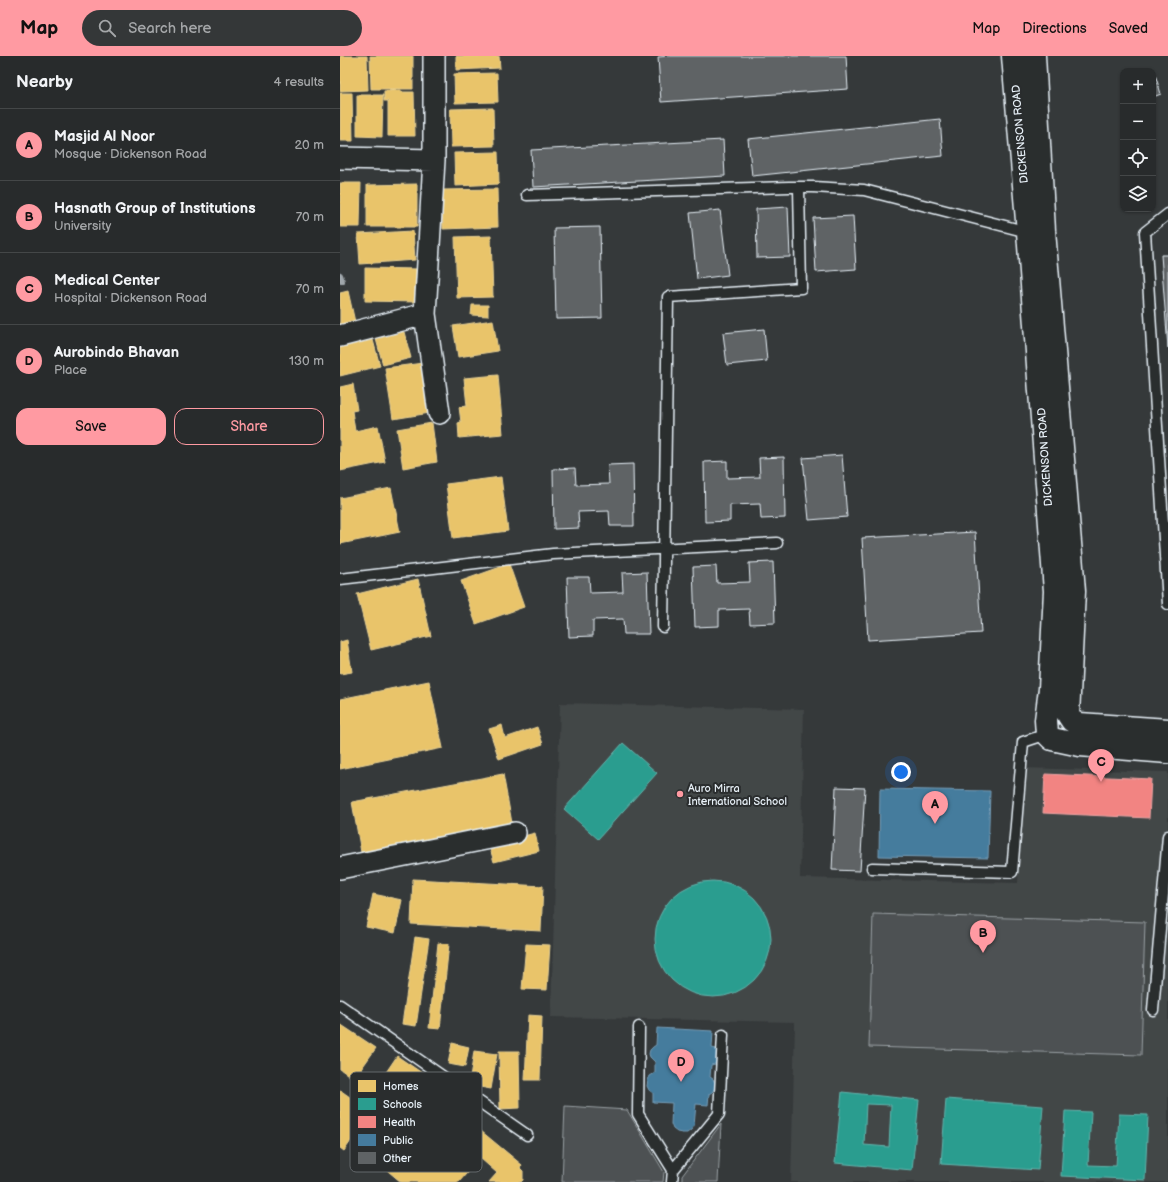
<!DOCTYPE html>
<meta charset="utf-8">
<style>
:root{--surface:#282b2c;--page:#343738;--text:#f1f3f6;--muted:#a5a7a9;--line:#444748;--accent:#ff9aa2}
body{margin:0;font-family:"Balsamiq Sans",sans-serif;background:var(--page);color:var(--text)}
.controls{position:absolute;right:12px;top:12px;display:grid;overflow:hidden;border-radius:8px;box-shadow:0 1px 3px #0004}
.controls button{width:36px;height:36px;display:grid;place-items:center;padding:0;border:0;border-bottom:1px solid var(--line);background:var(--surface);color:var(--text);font:20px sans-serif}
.you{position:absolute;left:561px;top:716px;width:14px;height:14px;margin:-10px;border:3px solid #fff;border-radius:50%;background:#1a73e8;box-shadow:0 0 0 6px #1a73e833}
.badge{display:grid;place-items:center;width:26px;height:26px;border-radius:50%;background:var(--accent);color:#111;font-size:13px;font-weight:700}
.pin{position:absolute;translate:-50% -33px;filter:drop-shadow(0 1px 2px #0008)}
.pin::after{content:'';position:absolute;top:21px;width:14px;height:12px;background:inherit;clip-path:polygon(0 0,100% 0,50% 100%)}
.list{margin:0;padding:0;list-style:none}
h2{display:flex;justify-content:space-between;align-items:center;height:52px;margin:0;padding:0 16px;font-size:17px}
h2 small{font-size:13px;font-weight:400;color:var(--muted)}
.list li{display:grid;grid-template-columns:26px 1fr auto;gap:12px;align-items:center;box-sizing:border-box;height:72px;padding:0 16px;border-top:1px solid var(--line)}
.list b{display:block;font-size:15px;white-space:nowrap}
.list p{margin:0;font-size:13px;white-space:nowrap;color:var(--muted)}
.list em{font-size:13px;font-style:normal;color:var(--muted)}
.actions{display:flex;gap:8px;padding:12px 16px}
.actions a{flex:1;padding:9px 0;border:1px solid var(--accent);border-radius:12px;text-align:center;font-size:14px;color:var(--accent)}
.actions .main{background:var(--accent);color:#111}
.icon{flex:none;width:22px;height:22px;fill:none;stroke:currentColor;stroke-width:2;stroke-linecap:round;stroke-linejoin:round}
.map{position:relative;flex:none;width:828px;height:1126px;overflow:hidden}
header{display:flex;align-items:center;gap:24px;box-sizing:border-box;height:56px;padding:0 20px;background:var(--accent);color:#111}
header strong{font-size:19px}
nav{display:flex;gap:22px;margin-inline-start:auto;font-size:14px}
.search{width:280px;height:36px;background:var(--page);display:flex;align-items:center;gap:10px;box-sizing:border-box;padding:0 14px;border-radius:22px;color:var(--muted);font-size:15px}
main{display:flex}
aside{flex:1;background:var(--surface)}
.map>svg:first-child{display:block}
.built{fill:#424647}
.green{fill:#4d5152;stroke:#9aa1a5}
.homes{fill:#e9c46a;stroke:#e9d295}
.schools{fill:#2a9d8f;stroke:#63b6ae;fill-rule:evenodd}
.health{fill:#f28482;stroke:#efa5a5}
.public{fill:#457b9d;stroke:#769eb8}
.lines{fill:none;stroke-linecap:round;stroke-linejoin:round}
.stream{stroke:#a0a7ac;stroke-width:6}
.building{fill:#5f6365;stroke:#e8f1f8}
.service-casing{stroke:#e8f1f8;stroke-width:13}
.minor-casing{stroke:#e8f1f8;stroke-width:24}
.secondary-casing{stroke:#e8f1f8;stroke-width:25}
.service{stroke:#2a2d2e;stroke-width:10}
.minor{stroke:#2a2d2e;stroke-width:21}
.secondary{stroke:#2a2d2e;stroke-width:22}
.poi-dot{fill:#ff9aa2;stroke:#2a2d2e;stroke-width:1.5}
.labels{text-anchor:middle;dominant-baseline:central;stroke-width:4;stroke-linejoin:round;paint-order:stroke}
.street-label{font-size:11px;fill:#e8f1f8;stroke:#2a2d2e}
.poi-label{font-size:11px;fill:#e8f1f8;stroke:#2a2d2e;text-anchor:start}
.key{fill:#2a2d2e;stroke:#63686b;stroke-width:1}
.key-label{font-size:11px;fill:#e8f1f8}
</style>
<header>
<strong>Map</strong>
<div class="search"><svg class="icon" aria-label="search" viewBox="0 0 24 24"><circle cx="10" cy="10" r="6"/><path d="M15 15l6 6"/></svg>Search here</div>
<nav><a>Map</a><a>Directions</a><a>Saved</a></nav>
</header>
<main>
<aside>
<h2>Nearby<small>4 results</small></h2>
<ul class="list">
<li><span class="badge">A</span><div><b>Masjid Al Noor</b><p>Mosque · Dickenson Road</p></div><em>20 m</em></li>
<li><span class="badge">B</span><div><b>Hasnath Group of Institutions</b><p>University</p></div><em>70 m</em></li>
<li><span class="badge">C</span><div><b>Medical Center</b><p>Hospital · Dickenson Road</p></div><em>70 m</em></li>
<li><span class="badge">D</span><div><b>Aurobindo Bhavan</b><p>Place</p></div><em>130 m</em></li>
</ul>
<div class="actions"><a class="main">Save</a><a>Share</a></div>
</aside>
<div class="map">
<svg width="828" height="1126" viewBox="0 0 828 1126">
<rect width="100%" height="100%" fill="#35393a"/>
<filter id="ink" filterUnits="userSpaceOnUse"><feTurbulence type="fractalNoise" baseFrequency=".025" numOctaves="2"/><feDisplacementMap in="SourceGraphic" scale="8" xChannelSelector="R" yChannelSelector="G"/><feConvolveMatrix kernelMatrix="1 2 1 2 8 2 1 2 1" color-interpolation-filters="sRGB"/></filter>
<g filter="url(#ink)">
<!-- built -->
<path class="built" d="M220,647l244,6 -4,169 218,5 4,-115 146,4v410h-377l4,-160 -244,-5z"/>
<!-- green -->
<path class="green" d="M533,858l272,8 -4,133 -272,-8z
M225,1050l62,4 37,62 -1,10h-101z
M381,1068l-3,58h-36v-6z"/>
<!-- homes -->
<path class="homes" d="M0,0h27l1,34 -28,1z
M30,0h43v33h-42z
M116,0h43l1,12 -44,2z
M157,17l1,29 -43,1 -1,-29z
M61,34v2h13l1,44h-27v-35h-4v-10z
M0,37h12l1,48h-13z
M17,39h26l-1,42 -25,-1z
M153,52l1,38 -43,1 -1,-38z
M158,96l1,32 -44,2 -1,-33z
M0,127h21l-1,44h-20z
M77,128v43h-50v-42z
M157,133l1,38 -55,2 -1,-39z
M73,175l2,29 -55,4 -2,-30z
M151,180l2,61 -36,1 -2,-61z
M25,212l53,1 -1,33 -52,-1z
M8,235l7,31 -15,3v-32z
M132,249h16v11l-17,-1z
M153,264l5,31 -40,6 -5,-31z
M64,276l7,26 -28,7 -7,-26z
M33,284l7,26 -40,10v-28z
M83,307l7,50 -37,6 -8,-51z
M158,319l5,59 -44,4 -1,-15 3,-1 -2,-15 8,-1 -3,-28z
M13,328l4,26 -5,1 3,20 23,-5 7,36 -45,9v-84z
M92,367l5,39 -34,6 -6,-39z
M161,421l7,54 -55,7 -7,-54z
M51,432l9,44 -60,12v-46z
M169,508l15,43 -48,17 -15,-43z
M78,523l13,57 -60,14 -14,-56z
M7,584l5,32 -12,2v-32z
M89,625l14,67 -103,21v-70z
M162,669l3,13 32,-11 6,17 -44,15 -10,-30z
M163,718l9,49 -151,29 -9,-50z
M195,777l4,18 -45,11 -5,-17z
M73,823l130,7 -2,45 -130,-7z
M33,838l29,6 -7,33 -29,-6z
M75,881l14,2 -13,87 -14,-2z
M98,887l11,1 -9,85 -11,-1z
M186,888l24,1 -3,45 -25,-1z
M188,959l14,1 -2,64h-15z
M0,968l36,24 -22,31 -14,-10z
M112,987l17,4 -4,20 -17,-3z
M134,995l23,3 -6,35 -22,-4z
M159,995h20l1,57 -20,1z
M57,1000l25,17 -28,40 -24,-17z
M0,1034l31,22 -27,39 -4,-3z
M106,1046l76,63 -2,3 3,3v9l-2,2h-32l8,-9 -17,-15 -21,24h-58l-13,-11 14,-17 4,3 29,-35 -3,-3z"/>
<!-- schools -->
<path class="schools" d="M283,687l34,30 -59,66 -34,-30z
M315 883a58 58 0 1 1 116 0a58 58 0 1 1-116 0Z
M502,1036l77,8 -7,70 -77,-7zM526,1048l25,1 -2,42 -25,-2z
M606,1043l97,7 -5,64 -97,-6z
M725,1055l26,1 -3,53 28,1 3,-52 29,1 -3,65 -84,-4z"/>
<!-- health -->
<path class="health" d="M705,718l106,5 -2,39 -106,-5z"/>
<!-- public -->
<path class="public" d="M540,733l110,2 -2,67 -109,-2z
M317,972l56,3 -1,17 4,1 2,4 -1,8 -2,3 -4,1 -1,12 3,2 2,4 1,4 -4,5 -3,2 -1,11 -12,-1 -2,22 -3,4 -4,3h-5l-5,-1 -4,-3 -2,-5 1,-21 -19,-1v-9l-4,-3 -2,-4 1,-6 2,-4 5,-3v-11l-5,-5 -1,-3 1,-4 3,-3 3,-2z"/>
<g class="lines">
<!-- stream -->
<path class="stream" d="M0,219l2,6"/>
</g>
<!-- building -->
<path class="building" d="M329,0h177l2,33 -187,13 -3,-45z
M813,18h2l6,20 -8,3z
M600,63l3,37 -191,20 -4,-37z
M383,84l2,36 -192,11 -2,-37z
M448,151l2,50 -33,1 -1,-49z
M380,154l8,65 -31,4 -7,-66z
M513,160l3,53 -40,3 -3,-54z
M260,171l2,91 -46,1 -2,-91z
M821,199h7v93z
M424,273l3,32 -40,4 -4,-32z
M502,399l5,62 -38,3 -6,-62z
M444,401l1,61 -24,1 -1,-15 -30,1v16l-25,1 -1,-60 23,-1v17l33,-1 -1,-19z
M293,408l1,62h-24l-1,-15 -31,1 1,16 -25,1 -1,-60 22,-1 1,17 33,-1 -1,-19z
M635,476l6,101 -113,7 -6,-102z
M433,506l2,61 -25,1 -1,-15 -30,1v16l-24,1 -2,-60 23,-1 1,17 33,-1 -1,-19z
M307,516l2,62h-25l-1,-15 -30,1v16l-24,1 -2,-60h22l1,16 33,-1 -1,-19z
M496,731l29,1 -5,83 -28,-1z"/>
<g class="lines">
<!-- service casing -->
<g class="service-casing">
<path id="service" d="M187,139l262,-8h24l51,3 164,42
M828,158l-23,18 23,372
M0,523l213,-25 224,-11
M323,571l5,-330 133,-9 -2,-101
M532,812l140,4 11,-130 24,-8
M0,949l187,130
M813,954l15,-174
M299,971l-1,87 35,56
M332,1126l1,-12 46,-56 4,-79"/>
</g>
<!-- minor casing -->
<g class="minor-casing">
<path id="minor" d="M94,0v104l-9,154 14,99
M0,102l94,2
M0,280l85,-22
M0,812l175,-35"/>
</g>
<!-- secondary casing -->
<g class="secondary-casing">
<path id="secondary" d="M673,0l15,176 27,359 -5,98 -4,31 1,14 5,5 28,6 88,7
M694,0l10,175 30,360 -6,124 4,6 7,3 89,6"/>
</g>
<!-- service -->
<use href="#service" class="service"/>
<!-- minor -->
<use href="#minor" class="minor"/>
<!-- secondary -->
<use href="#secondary" class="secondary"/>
</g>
</g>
<!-- markers -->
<circle class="poi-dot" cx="340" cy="738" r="4"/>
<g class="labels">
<!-- street labels -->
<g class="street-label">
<text transform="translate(680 78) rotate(-95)">DICKENSON ROAD</text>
<text transform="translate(705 401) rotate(-94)">DICKENSON ROAD</text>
</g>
<!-- poi labels -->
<g class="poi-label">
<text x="348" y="732">Auro Mirra<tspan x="348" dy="13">International School</tspan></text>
</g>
</g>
<!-- legend -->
<rect x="10" y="1016" width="132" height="100" rx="6" class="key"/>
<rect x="18" y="1024" width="18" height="12" fill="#e9c46a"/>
<rect x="18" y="1042" width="18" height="12" fill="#2a9d8f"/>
<rect x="18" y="1060" width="18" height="12" fill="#f28482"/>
<rect x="18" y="1078" width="18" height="12" fill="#457b9d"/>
<rect x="18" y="1096" width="18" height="12" fill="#5f6365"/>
<g class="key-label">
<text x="43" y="1034">Homes</text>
<text x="43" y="1052">Schools</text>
<text x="43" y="1070">Health</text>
<text x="43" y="1088">Public</text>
<text x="43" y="1106">Other</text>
</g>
</svg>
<div class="controls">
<button>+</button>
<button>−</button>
<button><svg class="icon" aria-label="locate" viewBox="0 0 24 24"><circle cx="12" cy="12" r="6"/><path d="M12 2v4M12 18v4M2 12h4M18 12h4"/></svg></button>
<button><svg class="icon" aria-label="layers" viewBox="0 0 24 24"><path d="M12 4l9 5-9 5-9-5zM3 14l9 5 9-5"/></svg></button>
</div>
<div class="you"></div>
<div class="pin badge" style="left:595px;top:768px">A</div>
<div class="pin badge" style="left:643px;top:897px">B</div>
<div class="pin badge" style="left:761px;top:726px">C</div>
<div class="pin badge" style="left:341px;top:1026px">D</div>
</div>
</main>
